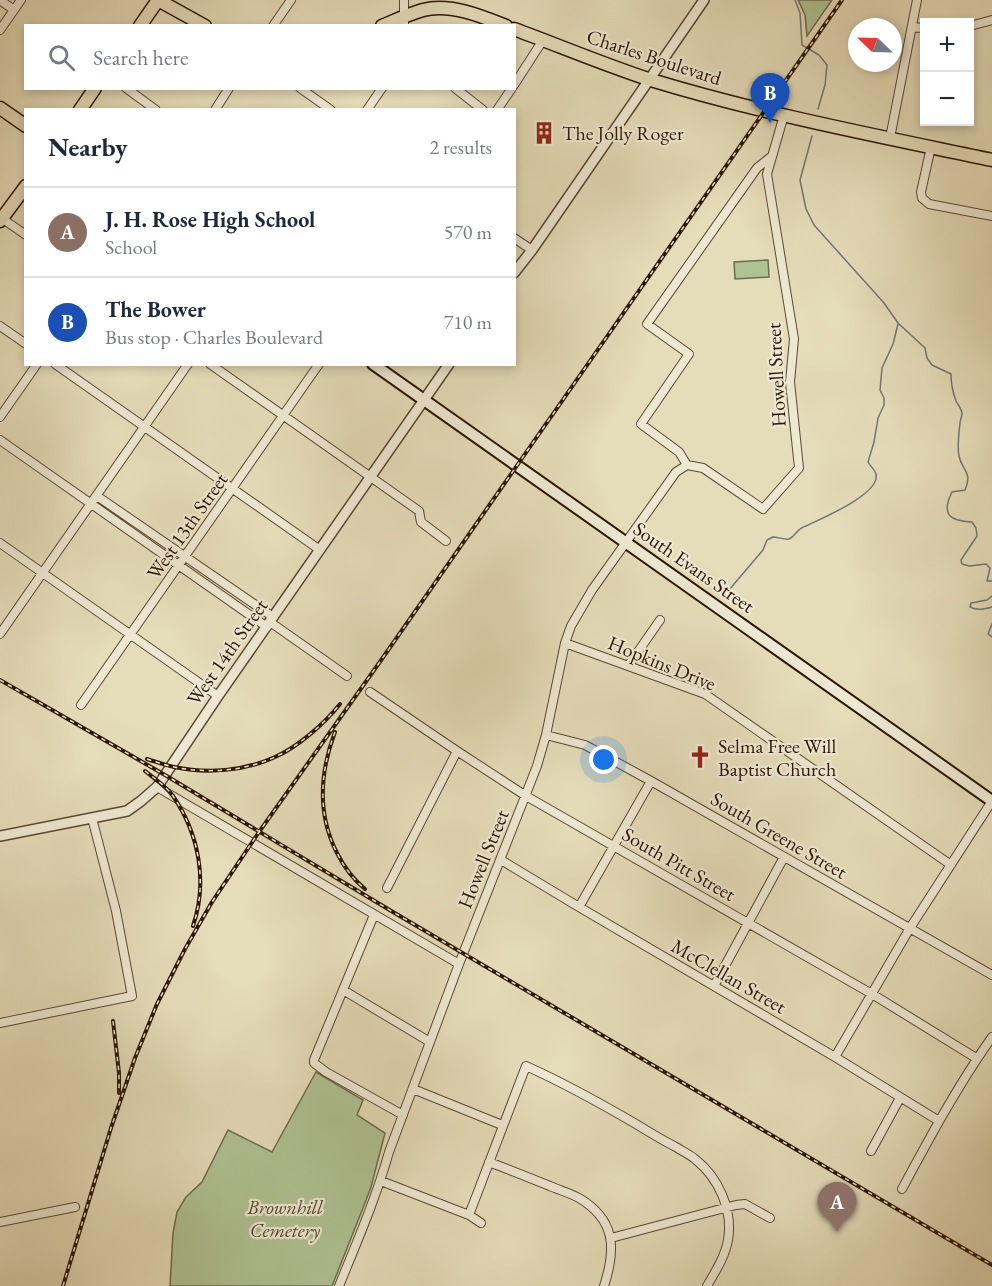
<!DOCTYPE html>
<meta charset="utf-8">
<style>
:root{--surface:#fff;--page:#f2f2f3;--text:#1f2937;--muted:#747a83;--line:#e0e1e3;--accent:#8f2418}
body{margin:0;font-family:"EB Garamond",serif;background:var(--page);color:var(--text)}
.controls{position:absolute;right:18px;top:18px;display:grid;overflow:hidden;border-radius:0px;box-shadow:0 3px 9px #0003}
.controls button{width:54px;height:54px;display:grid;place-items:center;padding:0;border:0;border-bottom:2px solid var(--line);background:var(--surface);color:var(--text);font:30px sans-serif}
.compass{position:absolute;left:848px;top:18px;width:54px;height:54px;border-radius:50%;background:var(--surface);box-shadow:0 3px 9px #0003;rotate:293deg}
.you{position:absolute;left:604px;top:760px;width:21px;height:21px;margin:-15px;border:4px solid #fff;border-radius:50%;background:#1a73e8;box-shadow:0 0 0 9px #1a73e833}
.badge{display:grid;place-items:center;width:39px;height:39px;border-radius:50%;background:var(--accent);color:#fff;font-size:20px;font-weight:700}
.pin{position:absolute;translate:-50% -50px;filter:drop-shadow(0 2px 3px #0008)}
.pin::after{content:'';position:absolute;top:32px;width:21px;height:18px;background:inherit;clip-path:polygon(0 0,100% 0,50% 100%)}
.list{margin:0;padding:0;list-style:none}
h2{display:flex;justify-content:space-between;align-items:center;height:78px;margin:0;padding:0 24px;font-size:26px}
h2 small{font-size:20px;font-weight:400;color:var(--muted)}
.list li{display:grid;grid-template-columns:39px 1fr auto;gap:18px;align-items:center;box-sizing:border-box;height:90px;padding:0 24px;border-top:2px solid var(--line)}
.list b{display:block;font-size:22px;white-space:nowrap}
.list p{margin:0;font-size:20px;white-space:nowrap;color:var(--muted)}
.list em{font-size:20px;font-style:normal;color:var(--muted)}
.icon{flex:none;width:33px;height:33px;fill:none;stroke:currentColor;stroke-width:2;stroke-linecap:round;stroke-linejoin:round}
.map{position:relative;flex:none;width:992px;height:1286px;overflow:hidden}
.search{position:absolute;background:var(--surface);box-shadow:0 3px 9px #0003;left:24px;top:24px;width:492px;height:66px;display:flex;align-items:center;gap:15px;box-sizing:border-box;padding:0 21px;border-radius:0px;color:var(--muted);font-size:22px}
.panel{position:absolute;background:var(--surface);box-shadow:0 3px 9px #0003;left:24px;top:108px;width:492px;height:258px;border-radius:0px}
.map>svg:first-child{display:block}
.green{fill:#afc293;stroke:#6d6c4c;stroke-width:1.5}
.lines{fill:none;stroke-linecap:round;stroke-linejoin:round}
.stream{stroke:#6f7872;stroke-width:1.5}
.minor-casing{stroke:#5a4832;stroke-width:10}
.tertiary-casing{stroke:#5a4832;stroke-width:12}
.secondary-casing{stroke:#2b1705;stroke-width:14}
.primary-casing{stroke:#2b1705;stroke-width:15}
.minor{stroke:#eee8d2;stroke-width:8}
.tertiary{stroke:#eee8d2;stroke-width:9}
.secondary{stroke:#eee8d2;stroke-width:10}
.primary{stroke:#e5dcb9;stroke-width:12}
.rail-casing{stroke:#2b1705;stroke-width:4}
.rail{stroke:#eee8d2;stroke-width:1.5;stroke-dasharray:4.5;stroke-linecap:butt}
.labels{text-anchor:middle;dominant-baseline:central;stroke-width:4.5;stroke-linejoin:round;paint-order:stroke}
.street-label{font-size:20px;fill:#2b1705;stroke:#eee8d2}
.poi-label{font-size:20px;fill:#2b1705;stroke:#eee8d2;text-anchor:start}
.park-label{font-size:20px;font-style:italic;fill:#534a30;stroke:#eee8d2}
</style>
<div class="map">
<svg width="992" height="1286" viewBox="0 0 992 1286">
<rect width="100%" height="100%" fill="#e5dcb9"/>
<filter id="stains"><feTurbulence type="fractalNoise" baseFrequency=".00333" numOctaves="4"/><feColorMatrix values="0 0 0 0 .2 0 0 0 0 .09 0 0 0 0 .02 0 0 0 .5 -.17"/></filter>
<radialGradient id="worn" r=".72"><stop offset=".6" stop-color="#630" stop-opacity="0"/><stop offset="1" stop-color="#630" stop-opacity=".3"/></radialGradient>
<!-- green -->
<path class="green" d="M798,0h34l-25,36 -2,-21z
M768,260l1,17 -34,2 -1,-17z
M316,1072l47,28 -6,15 28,18 -14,54 -8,21 -31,78h-162l3,-53 4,-21 9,-15 16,-15 26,-52 44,22z"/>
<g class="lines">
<!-- stream -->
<path class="stream" d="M795,0l5,13 2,32 17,10 8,10 -2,20 -7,24
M812,136l-12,44 6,29 8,16 70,78 14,20 27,25 2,10 5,7 19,9c0,9 2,19 5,27 2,4 6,8 6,13 0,3 -2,6 -2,9 -1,10 -3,23 -1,33 3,15 14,16 6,34l-13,2c-11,22 -3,29 20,30l4,6 1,8 -16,24 1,4 7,2 17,-2 4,4 -3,13h5
M729,590l34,-40 4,-10 6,-3c5,0 12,3 16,2 7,-3 7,-10 17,-13 14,-7 75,-32 70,-52 -1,-4 -6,-8 -8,-12l6,-20 4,-24 6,-13v-7l-4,-8 2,-22 11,-24 5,-20
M992,596l-5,4 -16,3 -1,4c8,4 14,2 22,0
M992,624l-4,10 4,3"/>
<!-- minor casing -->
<g class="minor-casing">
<path id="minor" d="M0,0l14,10
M404,0v26
M273,26l18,-26
M970,26l22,-6
M912,27l12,1
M0,30l21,-30
M514,85l29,-45
M126,88l30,22
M300,88l31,22
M455,88l28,22
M215,110l14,-22
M367,110l15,-22
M497,110l15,-22
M890,138l27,-138
M931,147l-10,45 1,6 7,6 63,12
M0,217l26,18
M514,238l18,12
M0,326l26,18
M55,364l265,186
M210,364l209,147 2,11 25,19
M0,417l37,-53
M0,440l267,187
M687,465l-8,-13 -38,-28 48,-70 -42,-30 110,-156 15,-12
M97,496l176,121
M0,543l218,153
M270,622l77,54
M0,634l188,-270
M565,643l140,51 246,171
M628,666l32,-46
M370,692l87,59 69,45 346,198 104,64
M81,705l238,-341
M546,735l39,10 66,36 341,194
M157,787l302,177
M501,860l78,47 256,150 104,64
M387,888l70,-137
M579,907l72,-126
M374,915l-60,145v3l12,9 77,43
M714,986l70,-129
M343,990l87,52
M0,1023l132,-27 -16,-85 -24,-93
M835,1057l75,-129 82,-127
M413,1089l89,36
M871,1151l29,-53
M489,1162c21,8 41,16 61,24 9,4 20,7 29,12 37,22 37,51 25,88
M381,1181l88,34 12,8
M902,1189c28,-52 56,-104 90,-152
M469,1215l57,-149c38,17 74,37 110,58 13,8 26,16 40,23 6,4 13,7 19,12 24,19 38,51 33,81 -3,17 -13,32 -21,46
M0,1222l75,-15
M611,1238l125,-33 9,-1 25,14
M339,1286c18,-44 37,-88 50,-134l70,-188 78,-198 9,-31 19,-92 6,-17 21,-36 84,-118 11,-7 16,3 60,41 36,-41 -9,-86 4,-43 -27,-165 17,-59"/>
</g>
<!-- tertiary casing -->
<g class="tertiary-casing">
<path id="tertiary" d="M514,273l18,-23 172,-250
M0,836l127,-25 14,-10 16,-14 61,-91 231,-332"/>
</g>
<!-- secondary casing -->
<g class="secondary-casing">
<path id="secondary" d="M373,364l619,437"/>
</g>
<!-- primary casing -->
<g class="primary-casing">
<path id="primary" d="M158,0l47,26
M140,26l18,-26
M382,26c14,-6 27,-12 41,-16 27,-7 58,6 83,16
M514,29c46,17 91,36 137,51 112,34 227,56 341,80
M0,108l26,18
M80,110l15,-22
M0,221l26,-35"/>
</g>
<!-- minor -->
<use href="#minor" class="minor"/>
<!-- tertiary -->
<use href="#tertiary" class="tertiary"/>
<!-- secondary -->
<use href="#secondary" class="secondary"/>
<!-- primary -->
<use href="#primary" class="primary"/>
<!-- rail casing -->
<g class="rail-casing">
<path id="rail" d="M0,680l165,95 228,137 599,353
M335,732c-15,40 -18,82 2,121 7,14 16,26 28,36
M147,759c9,3 18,6 27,8 33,7 71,4 101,-10 23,-10 50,-34 65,-53
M145,771c10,8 21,15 28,25 26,38 35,86 20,130
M113,1021l6,52v20
M63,1286l48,-158 24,-70 22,-54 28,-55 27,-47 47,-70 118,-166 465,-666"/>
</g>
<!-- rail -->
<use href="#rail" class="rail"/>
</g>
<!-- icons -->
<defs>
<g id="building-bare" transform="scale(1.8)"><path d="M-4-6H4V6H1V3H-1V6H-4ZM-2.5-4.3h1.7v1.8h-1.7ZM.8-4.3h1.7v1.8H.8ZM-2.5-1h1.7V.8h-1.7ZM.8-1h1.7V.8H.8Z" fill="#8f2418" stroke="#eee8d2" stroke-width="2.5" paint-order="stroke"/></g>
<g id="church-bare" transform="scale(1.8)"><path d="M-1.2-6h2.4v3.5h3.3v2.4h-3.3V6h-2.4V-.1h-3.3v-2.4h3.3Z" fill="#8f2418" stroke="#eee8d2" stroke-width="2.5" paint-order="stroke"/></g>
</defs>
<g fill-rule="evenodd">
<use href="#building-bare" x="544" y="133"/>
<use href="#church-bare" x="700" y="757"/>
</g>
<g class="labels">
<!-- street labels -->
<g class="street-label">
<text transform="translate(654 57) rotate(18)">Charles Boulevard</text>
<text transform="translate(776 375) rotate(-93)">Howell Street</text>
<text transform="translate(187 526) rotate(-55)">West 13th Street</text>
<text transform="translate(694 567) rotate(35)">South Evans Street</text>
<text transform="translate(227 652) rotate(-55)">West 14th Street</text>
<text transform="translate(662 663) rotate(22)">Hopkins Drive</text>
<text transform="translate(779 835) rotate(30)">South Greene Street</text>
<text transform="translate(483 859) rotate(-68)">Howell Street</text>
<text transform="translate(679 864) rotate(30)">South Pitt Street</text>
<text transform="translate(729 976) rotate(30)">McClellan Street</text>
</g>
<!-- poi labels -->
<g class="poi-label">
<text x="562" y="133">The Jolly Roger</text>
<text x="718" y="746">Selma Free Will<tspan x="718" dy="23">Baptist Church</tspan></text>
</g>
<!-- park labels -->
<g class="park-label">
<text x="285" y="1207">Brownhill<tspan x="285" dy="23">Cemetery</tspan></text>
</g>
</g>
<rect width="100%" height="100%" filter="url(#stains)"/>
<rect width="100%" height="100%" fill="url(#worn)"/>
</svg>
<div class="controls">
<button>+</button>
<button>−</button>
</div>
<svg class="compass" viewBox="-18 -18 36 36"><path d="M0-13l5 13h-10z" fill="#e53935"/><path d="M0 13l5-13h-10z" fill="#747a83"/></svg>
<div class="you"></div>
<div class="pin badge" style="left:837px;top:1232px;background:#8d6e63">A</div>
<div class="pin badge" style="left:770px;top:123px;background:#1a4fb4">B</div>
<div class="search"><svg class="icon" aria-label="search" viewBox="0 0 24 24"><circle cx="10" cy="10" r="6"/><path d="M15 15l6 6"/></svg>Search here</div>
<section class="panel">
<h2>Nearby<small>2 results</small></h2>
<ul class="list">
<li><span class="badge" style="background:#8d6e63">A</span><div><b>J. H. Rose High School</b><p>School</p></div><em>570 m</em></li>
<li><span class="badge" style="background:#1a4fb4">B</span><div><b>The Bower</b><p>Bus stop · Charles Boulevard</p></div><em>710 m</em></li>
</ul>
</section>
</div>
